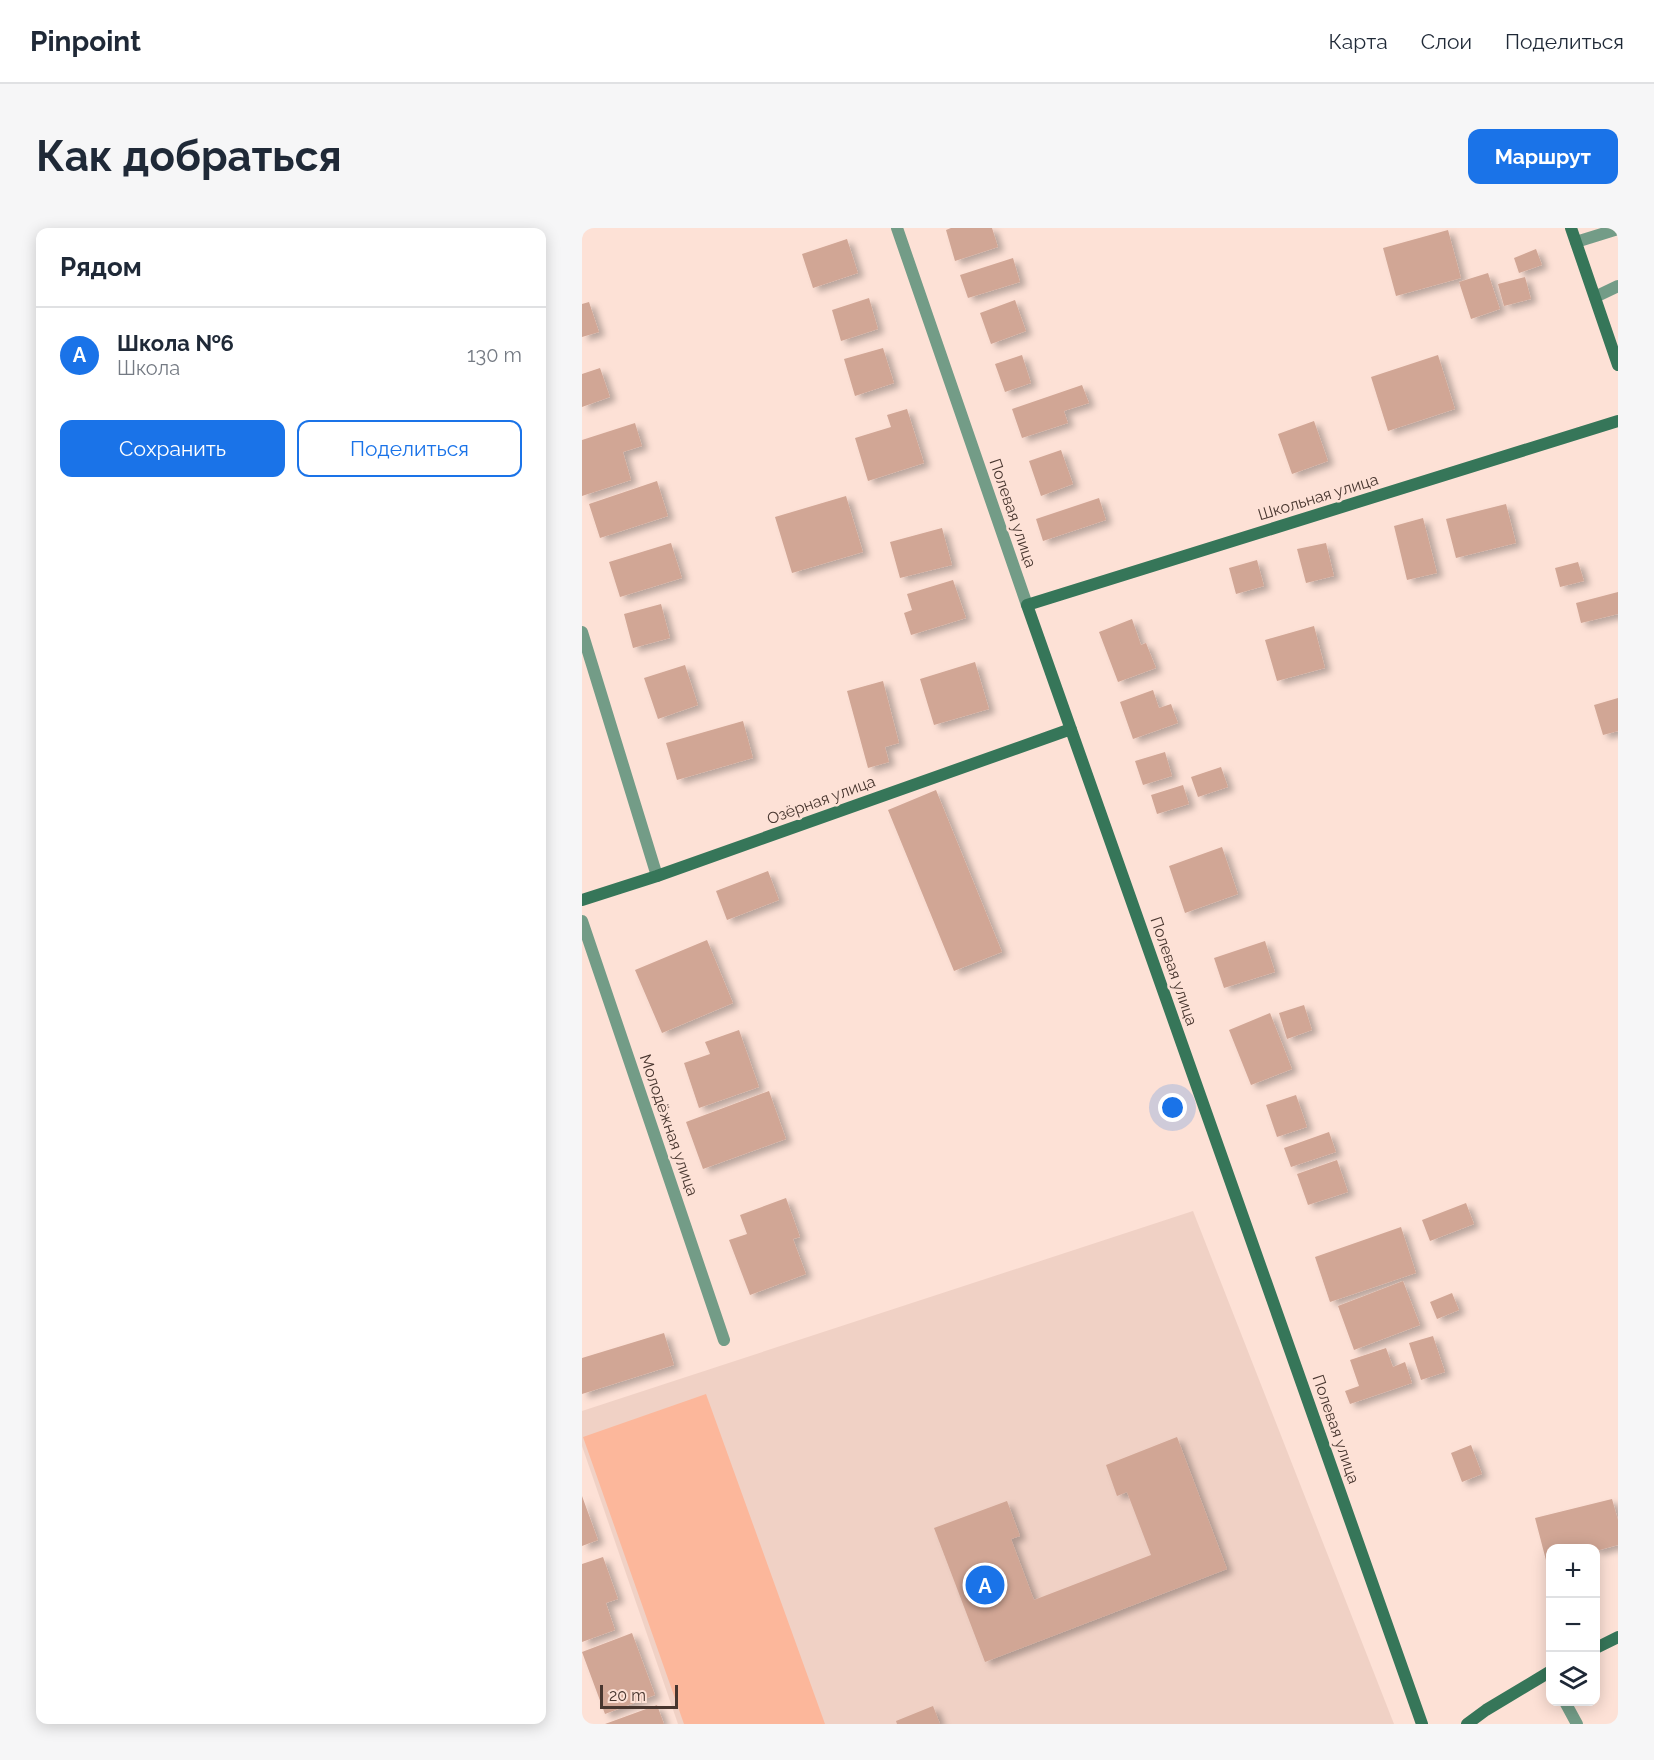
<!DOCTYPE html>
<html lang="ru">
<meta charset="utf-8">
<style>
:root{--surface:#fff;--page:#f6f6f7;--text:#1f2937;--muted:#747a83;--line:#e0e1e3;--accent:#1a73e8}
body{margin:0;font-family:Raleway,sans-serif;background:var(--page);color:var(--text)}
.controls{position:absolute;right:18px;bottom:18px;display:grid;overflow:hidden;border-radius:12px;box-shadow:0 3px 15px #0003}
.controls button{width:54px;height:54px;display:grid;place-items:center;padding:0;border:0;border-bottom:2px solid var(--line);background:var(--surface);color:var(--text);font:30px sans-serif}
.scale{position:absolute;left:18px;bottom:15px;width:78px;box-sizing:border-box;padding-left:6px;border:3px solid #48362f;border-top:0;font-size:16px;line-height:21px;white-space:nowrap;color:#48362f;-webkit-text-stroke:4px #fde1d6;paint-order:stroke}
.you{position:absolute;left:591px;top:880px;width:21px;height:21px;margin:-15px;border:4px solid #fff;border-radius:50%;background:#1a73e8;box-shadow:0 0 0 9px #1a73e833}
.badge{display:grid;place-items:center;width:39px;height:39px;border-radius:50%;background:var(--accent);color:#fff;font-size:20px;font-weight:700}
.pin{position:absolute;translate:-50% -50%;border:3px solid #fff;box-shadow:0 2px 6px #0006}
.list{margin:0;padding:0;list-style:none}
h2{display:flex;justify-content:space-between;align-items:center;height:78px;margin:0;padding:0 24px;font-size:26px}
h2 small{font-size:20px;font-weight:400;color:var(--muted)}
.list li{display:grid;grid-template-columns:39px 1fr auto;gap:18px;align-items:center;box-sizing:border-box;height:96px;padding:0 24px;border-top:2px solid var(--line)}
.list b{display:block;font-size:22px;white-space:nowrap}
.list p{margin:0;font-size:20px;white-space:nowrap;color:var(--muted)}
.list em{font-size:20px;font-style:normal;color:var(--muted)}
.actions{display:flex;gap:12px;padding:18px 24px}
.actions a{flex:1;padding:14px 0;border:2px solid var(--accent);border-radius:12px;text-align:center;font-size:21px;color:var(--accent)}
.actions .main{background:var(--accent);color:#fff}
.icon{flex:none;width:33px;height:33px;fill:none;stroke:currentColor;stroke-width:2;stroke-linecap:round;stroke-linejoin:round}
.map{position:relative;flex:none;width:1036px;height:1496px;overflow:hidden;border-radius:12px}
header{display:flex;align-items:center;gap:36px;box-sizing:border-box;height:84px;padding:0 30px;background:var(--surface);border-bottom:2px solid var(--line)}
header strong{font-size:28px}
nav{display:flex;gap:33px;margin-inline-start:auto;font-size:21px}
.intro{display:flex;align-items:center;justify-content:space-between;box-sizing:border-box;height:144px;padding:0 36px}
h1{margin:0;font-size:42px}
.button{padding:15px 27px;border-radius:12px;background:var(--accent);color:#fff;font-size:21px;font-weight:700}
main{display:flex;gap:36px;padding:0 36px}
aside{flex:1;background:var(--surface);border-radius:12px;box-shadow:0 3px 15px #0003}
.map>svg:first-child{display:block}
.built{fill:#f0d1c5}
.green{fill:#fcb79b}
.building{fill:#d1a695;filter:url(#shadow)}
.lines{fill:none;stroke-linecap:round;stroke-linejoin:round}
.lane{stroke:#739c87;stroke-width:12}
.street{stroke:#739c87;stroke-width:12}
.secondary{stroke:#367659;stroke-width:12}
.labels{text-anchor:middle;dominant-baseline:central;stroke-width:5;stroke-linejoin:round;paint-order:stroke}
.street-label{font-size:16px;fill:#48362f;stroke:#fde1d6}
</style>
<header>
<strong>Pinpoint</strong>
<nav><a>Карта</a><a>Слои</a><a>Поделиться</a></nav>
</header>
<div class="intro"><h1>Как добраться</h1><a class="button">Маршрут</a></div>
<main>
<aside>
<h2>Рядом<small></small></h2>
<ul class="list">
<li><span class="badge">A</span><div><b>Школа №6</b><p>Школа</p></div><em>130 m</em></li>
</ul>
<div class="actions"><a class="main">Сохранить</a><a>Поделиться</a></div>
</aside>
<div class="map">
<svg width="1036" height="1496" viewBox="0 0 1036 1496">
<defs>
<filter id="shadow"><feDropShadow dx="6" dy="4" stdDeviation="3" flood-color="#0004"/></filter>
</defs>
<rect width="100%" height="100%" fill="#fde1d6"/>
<!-- built -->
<path class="built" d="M611,983l201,513h-716l-96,-278v-35z"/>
<!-- green -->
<path class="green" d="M124,1166l119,330h-141l-101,-287z"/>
<!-- building -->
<path class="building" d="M369,0h41l6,19 -43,14 -9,-31z
M866,2l13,48 -65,18 -13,-48z
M265,11l11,34 -45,15 -11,-34z
M954,21l6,16 -23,8 -5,-15z
M431,30l7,24 -52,16 -8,-23z
M906,45l12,36 -29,10 -12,-37z
M943,49l6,22 -27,7 -6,-22z
M287,70l9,31 -37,12 -9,-31z
M433,72l11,31 -35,13 -11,-31z
M7,74l10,30 -17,5v-33z
M301,120l11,35 -39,13 -11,-37z
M440,127l9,28 -26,9 -10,-28z
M856,127l17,54 -67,22 -17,-54z
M18,140l10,29 -28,10v-33z
M500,157l7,18 -25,8 4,12 -46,15 -10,-29z
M325,181l17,54 -56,18 -13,-43 36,-11 -4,-12z
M732,193l14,40 -36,13 -14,-40z
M53,195l7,23 -19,6 8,28 -49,16v-56z
M479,222l12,34 -32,12 -12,-35z
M75,253l11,35 -68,22 -11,-34z
M264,268l17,56 -71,21 -17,-56z
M517,270l7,22 -63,21 -7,-22z
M924,276l10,39 -60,15 -10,-39z
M841,290l14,55 -30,7 -13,-54z
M360,300l10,37 -52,13 -10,-36z
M89,315l11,35 -62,19 -11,-35z
M744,315l8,33 -28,7 -9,-34z
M675,332l7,26 -28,8 -7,-26z
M996,334l6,19 -24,6 -5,-19z
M371,352l13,38 -55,17 -7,-22 8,-3 -5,-16z
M1036,364v22l-37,9 -5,-20z
M79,376l9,34 -37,10 -9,-34z
M550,391l9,26 5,-2 10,25 -38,14 -19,-50z
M732,398l11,42 -48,13 -12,-41z
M393,434l14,47 -55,16 -14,-46z
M103,437l13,40 -40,14 -14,-41z
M301,453l16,62 -14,4 4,15 -21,6 -21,-77z
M571,462l6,18 12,-4 7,19 -45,16 -13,-37z
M1036,470v33l-15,4 -9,-30z
M161,493l10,37 -76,22 -11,-37z
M583,524l7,24 -29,9 -8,-24z
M639,539l7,20 -30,10 -7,-20z
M601,557l6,19 -32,10 -6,-19z
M354,562l66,162 -48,19 -66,-161z
M640,619l16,47 -53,19 -16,-47z
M186,643l11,29 -52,20 -11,-29z
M125,712l26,63 -71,30 -27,-63z
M683,713l10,31 -51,16 -10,-30z
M722,777l8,25 -25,9 -8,-26z
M688,785l22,56 -41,16 -22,-55z
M157,802l20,57 -60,21 -15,-45 26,-9 -5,-12z
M187,863l17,48 -83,30 -17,-47z
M714,867l11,32 -30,10 -11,-32z
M747,904l7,20 -45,15 -7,-19z
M755,932l11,32 -40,13 -11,-31z
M204,970l14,39 -7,2 13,35 -56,21 -21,-55 18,-6 -7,-19z
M884,975l8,21 -44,17 -8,-21z
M819,999l15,46 -86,29 -15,-45z
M821,1053l17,44 -66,25 -16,-44z
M870,1065l7,17 -22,9 -7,-17z
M82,1105l10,32 -92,29v-36z
M851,1108l12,36 -24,8 -12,-37z
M804,1120l7,19 12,-5 7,21 -62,21 -5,-13 14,-5 -9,-26z
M595,1209l50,132 -242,93 -51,-134 73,-27 13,35 -9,3 23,61 117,-45 -24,-63 -10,4 -11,-31z
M889,1217l11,29 -20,8 -11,-29z
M0,1268l16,44 -16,6z
M1030,1271l6,21v25l-22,6v-3h-45v15l-4,1 -12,-46z
M21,1329l15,42 -12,4 9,27 -33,12v-78z
M50,1405l23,62 -50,19 -23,-62z
M75,1477l7,19h-59z
M351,1478l7,18h-43l-1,-3z"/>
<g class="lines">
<!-- lane -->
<path class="lane" d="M994,14l42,-13
M1013,69l23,-11
M983,1474l12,22"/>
<!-- street -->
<path class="street" d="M315,0l130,377
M0,404l75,244
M0,693l142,419"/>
<!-- secondary -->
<path class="secondary" d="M989,0l47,137
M0,672l75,-24 414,-147
M1014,1420l22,-11
M840,1496l-395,-1119 591,-184
M885,1496l19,-14 65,-39"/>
</g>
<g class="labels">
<!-- street labels -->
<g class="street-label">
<text transform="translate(736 269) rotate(-17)">Школьная улица</text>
<text transform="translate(431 285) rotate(71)">Полевая улица</text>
<text transform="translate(239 572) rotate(-20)">Озёрная улица</text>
<text transform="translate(592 743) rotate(71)">Полевая улица</text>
<text transform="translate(87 897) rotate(71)">Молодёжная улица</text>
<text transform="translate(754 1201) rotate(71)">Полевая улица</text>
</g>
</g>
</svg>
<div class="controls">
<button>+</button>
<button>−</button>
<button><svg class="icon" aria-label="layers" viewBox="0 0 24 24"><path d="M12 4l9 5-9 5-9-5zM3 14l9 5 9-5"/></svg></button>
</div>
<div class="scale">20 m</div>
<div class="you"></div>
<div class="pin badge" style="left:403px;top:1357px">A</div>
</div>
</main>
